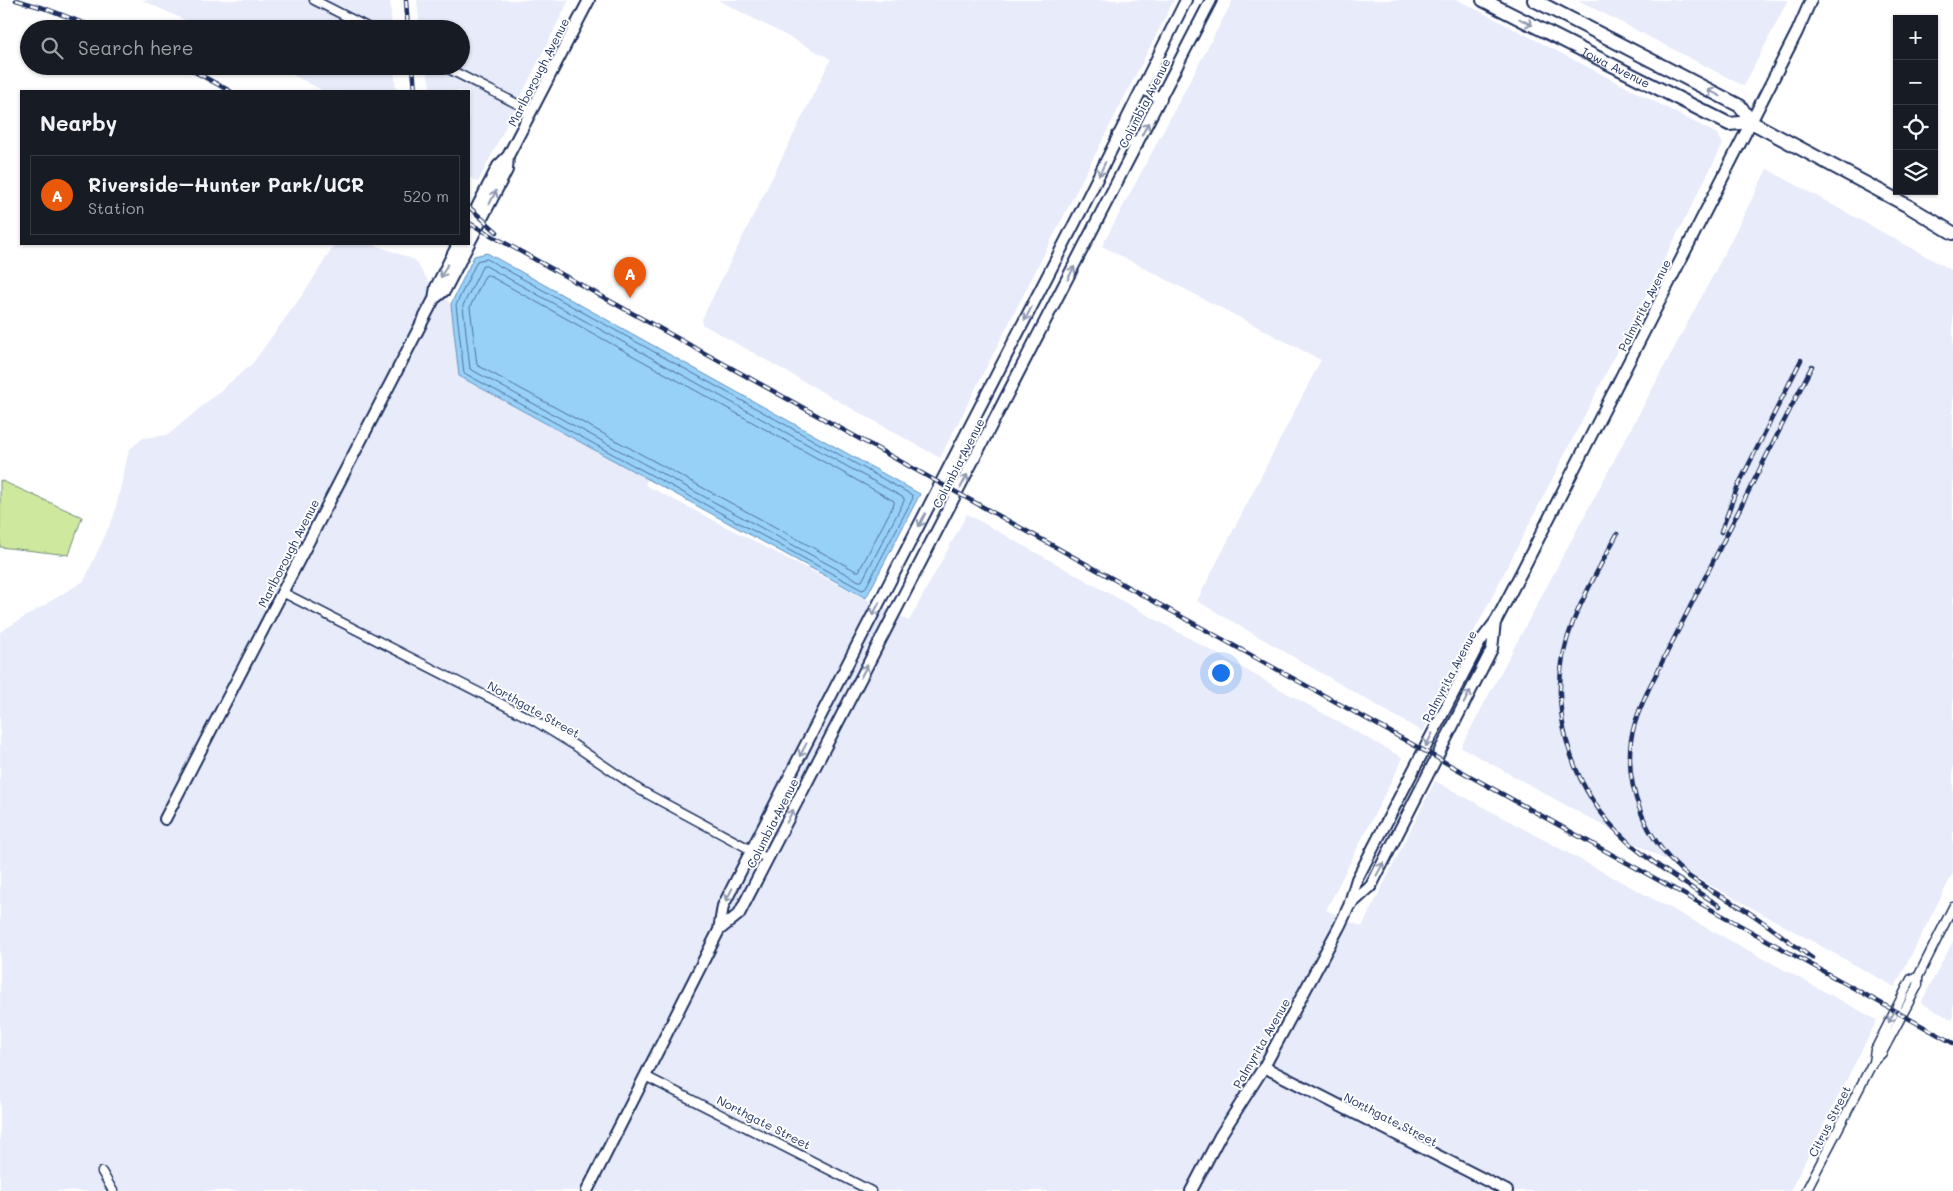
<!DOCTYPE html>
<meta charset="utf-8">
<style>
:root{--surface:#171b24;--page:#242831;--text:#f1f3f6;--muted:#9ea1a6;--line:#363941;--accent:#ea580c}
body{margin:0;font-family:Mali,sans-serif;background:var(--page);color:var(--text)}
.controls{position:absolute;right:15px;top:15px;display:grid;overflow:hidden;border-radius:0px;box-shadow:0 1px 4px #0004}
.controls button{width:45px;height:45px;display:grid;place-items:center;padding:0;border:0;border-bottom:1px solid var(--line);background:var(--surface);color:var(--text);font:25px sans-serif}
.you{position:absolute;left:1220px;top:672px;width:18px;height:18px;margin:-12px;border:4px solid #fff;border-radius:50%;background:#1a73e8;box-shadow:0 0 0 8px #1a73e833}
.badge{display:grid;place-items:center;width:32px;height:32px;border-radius:50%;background:var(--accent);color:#fff;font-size:16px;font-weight:700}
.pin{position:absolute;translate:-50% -41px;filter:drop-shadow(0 1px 2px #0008)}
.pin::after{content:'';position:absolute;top:26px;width:18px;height:15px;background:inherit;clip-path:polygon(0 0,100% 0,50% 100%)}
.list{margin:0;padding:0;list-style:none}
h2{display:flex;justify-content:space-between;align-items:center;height:65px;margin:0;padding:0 20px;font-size:21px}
h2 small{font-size:16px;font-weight:400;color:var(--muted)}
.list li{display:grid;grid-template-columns:32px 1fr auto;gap:15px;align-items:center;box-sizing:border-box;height:80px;margin:0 10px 10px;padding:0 10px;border:1px solid var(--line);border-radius:0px}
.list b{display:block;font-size:19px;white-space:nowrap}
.list p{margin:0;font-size:16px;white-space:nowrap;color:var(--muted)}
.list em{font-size:16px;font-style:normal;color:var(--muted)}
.icon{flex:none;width:28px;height:28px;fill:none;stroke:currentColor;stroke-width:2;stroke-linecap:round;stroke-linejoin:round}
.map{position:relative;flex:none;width:1953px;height:1191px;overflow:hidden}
.search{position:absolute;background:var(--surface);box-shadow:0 1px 4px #0004;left:20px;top:20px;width:450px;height:55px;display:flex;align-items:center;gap:12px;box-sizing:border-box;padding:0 18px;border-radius:28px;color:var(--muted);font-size:19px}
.panel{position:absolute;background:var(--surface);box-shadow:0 1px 4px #0004;left:20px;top:90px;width:450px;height:155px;border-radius:0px}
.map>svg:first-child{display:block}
.built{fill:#e7ebfa}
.green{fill:#cee89e;stroke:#748c7e}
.water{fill:#98d1f8;stroke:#6690ba}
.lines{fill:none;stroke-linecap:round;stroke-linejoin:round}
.shore{stroke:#4d709c;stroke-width:1}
.minor-casing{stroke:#1b2f5e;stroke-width:11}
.tertiary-casing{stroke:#1b2f5e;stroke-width:14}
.primary-casing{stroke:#1b2f5e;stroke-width:16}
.minor{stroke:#fff;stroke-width:8}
.tertiary{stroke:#fff;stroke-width:10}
.primary{stroke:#fff;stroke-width:12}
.rail-casing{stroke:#1b2f5e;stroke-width:4.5}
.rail{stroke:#fff;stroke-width:2.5;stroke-dasharray:8;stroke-linecap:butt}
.oneway{stroke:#8d97ae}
.labels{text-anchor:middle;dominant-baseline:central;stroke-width:4;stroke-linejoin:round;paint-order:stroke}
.street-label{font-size:12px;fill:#1b2f5e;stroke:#fff}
</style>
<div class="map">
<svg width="1953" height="1191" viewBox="0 0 1953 1191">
<rect width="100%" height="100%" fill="#fff"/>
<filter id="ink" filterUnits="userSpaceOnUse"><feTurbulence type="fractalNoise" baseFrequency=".02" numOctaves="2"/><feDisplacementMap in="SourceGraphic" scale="10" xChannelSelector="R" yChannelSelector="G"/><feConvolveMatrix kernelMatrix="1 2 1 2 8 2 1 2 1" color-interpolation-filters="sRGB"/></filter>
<g filter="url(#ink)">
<!-- built -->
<path class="built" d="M142,0h248l2,29h-188z
M417,0h152l-91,182 -9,-5v-86h-38l-5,-25h35v-37h-41z
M718,0h456l-234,458 -238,-134v-5l129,-260z
M1233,0h225l259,134 6,10 -300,588 -226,-131 124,-241 -219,-114z
M1578,0h210l-44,86z
M276,66h118l2,25h-72z
M1767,169l186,102v602l-58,114 -434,-240 258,-483z
M335,244h37l43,16 13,21 23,23 8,72 190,99 -4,10 264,136 58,-107 436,244 -77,152 36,17 73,-146 442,239 -87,171h-1790v-559l84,-51 30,-65 15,-66 14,-12 25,-3 84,-71 54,-74z
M1953,941v79l-32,-17z"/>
<!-- green -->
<path class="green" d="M0,480l82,37 -13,38 -69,-8z"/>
<!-- water -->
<path class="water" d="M487,253l433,241 -54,104 -407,-222 -8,-72 23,-48z"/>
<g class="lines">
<!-- shore -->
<path class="shore" d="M487,259l425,236 1,3 -48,91 -3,1 -398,-217 -8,-68 21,-44z
M483,266h3l418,232v3l-42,80h-3l-389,-212 -7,-63z
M488,275l406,226v3l-35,67h-3l-379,-206 -7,-58 15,-31z"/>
<!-- minor casing -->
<g class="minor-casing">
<path id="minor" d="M314,0l57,29
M443,66l88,45
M282,592l253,129 39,24 66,45 128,69
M1873,1062l9,-9 36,-68v-8l35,-70
M645,1076l226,115
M102,1172l11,19
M1806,1191l67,-129 2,-12 36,-71 7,-2"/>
</g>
<!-- tertiary casing -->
<g class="tertiary-casing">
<path id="tertiary" d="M1142,88l19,11
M1118,135l19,10
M469,223l29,-57 10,-10 81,-156
M434,299l11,-9 62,-120 1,-14
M165,819l269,-520 2,-12 22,-43
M1349,906l22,-20 121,-237 3,-27
M719,930l20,-16 472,-914
M1264,1067l243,124
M587,1191l132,-261 4,-24 28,-55 332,-644 103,-207
M1191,1191l29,-55 44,-69 75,-140 10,-21 8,-27 123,-237 16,-21 25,-48 276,-541 14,-32"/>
</g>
<!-- primary casing -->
<g class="primary-casing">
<g id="primary">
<path id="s1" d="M1483,0l246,124 22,-2"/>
<path d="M1534,0l206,106 11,16 157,84 45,27"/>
</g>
</g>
<!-- minor -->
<use href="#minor" class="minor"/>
<!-- tertiary -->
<use href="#tertiary" class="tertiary"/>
<!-- primary -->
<use href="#primary" class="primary"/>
<!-- rail casing -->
<g class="rail-casing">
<path id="rail" d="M16,0l31,9 52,20
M406,0l2,29
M184,66l46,25
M413,66l2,25
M469,207l28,25
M469,223l1484,820
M1812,366l-162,320c-8,18 -16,35 -19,54 -6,49 15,99 51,131 20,17 46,27 68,42 21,14 41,30 62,45
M1721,532l16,-44 64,-128
M1617,534c-15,29 -32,58 -44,88 -30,76 -6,164 54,219 28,25 62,45 93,65"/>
</g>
<!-- rail -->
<use href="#rail" class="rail"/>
</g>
<!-- one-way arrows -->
<defs><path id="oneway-shaft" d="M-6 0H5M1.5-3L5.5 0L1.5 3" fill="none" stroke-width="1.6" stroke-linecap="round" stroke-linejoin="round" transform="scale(1.25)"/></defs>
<g class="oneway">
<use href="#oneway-shaft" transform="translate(1526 22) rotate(27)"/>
<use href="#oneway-shaft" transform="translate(1714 93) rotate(-153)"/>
<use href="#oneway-shaft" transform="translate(1145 129) rotate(-63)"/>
<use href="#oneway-shaft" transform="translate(1102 169) rotate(116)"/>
<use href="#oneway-shaft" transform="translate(493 197) rotate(-63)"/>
<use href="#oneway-shaft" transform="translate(444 271) rotate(117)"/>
<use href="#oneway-shaft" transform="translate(1071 273) rotate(-63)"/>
<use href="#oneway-shaft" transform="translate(1028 314) rotate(117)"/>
<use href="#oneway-shaft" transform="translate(964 481) rotate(-63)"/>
<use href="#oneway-shaft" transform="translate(922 520) rotate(117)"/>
<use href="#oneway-shaft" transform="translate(876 609) rotate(117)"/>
<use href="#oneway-shaft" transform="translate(864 671) rotate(-63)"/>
<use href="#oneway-shaft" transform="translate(1467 697) rotate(-63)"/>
<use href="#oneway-shaft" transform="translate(1429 740) rotate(117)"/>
<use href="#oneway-shaft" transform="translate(803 750) rotate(118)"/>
<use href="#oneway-shaft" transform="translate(790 816) rotate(-63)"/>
<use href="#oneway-shaft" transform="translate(1380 869) rotate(-62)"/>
<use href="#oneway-shaft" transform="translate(729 895) rotate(117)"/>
<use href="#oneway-shaft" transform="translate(1892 1016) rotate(117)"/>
</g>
</g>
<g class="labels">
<!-- street labels -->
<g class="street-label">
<text stroke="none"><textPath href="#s1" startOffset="149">Iowa Avenue</textPath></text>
<text transform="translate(538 72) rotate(-63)">Marlborough Avenue</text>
<text transform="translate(1144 103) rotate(-63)">Columbia Avenue</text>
<text transform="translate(1644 305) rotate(-63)">Palmyrita Avenue</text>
<text transform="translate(958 463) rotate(-63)">Columbia Avenue</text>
<text transform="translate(288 553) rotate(-63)">Marlborough Avenue</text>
<text transform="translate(1449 676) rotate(-62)">Palmyrita Avenue</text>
<text transform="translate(534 709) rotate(29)">Northgate Street</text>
<text transform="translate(772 823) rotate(-63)">Columbia Avenue</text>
<text transform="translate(1261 1043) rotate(-60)">Palmyrita Avenue</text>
<text transform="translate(1391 1119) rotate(27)">Northgate Street</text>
<text transform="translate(1829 1121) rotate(-63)">Citrus Street</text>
<text transform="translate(764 1122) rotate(27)">Northgate Street</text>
</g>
</g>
</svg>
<div class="controls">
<button>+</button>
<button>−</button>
<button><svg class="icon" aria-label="locate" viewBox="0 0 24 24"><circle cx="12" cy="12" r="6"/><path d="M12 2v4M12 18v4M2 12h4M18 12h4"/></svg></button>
<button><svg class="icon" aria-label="layers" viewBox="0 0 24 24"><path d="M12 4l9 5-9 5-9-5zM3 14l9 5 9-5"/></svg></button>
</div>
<div class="you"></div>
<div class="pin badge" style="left:630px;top:298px">A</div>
<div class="search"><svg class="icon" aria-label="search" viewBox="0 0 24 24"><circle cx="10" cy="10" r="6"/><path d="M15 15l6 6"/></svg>Search here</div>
<section class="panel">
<h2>Nearby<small></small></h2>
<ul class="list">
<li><span class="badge">A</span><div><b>Riverside–Hunter Park/UCR</b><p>Station</p></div><em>520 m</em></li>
</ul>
</section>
</div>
